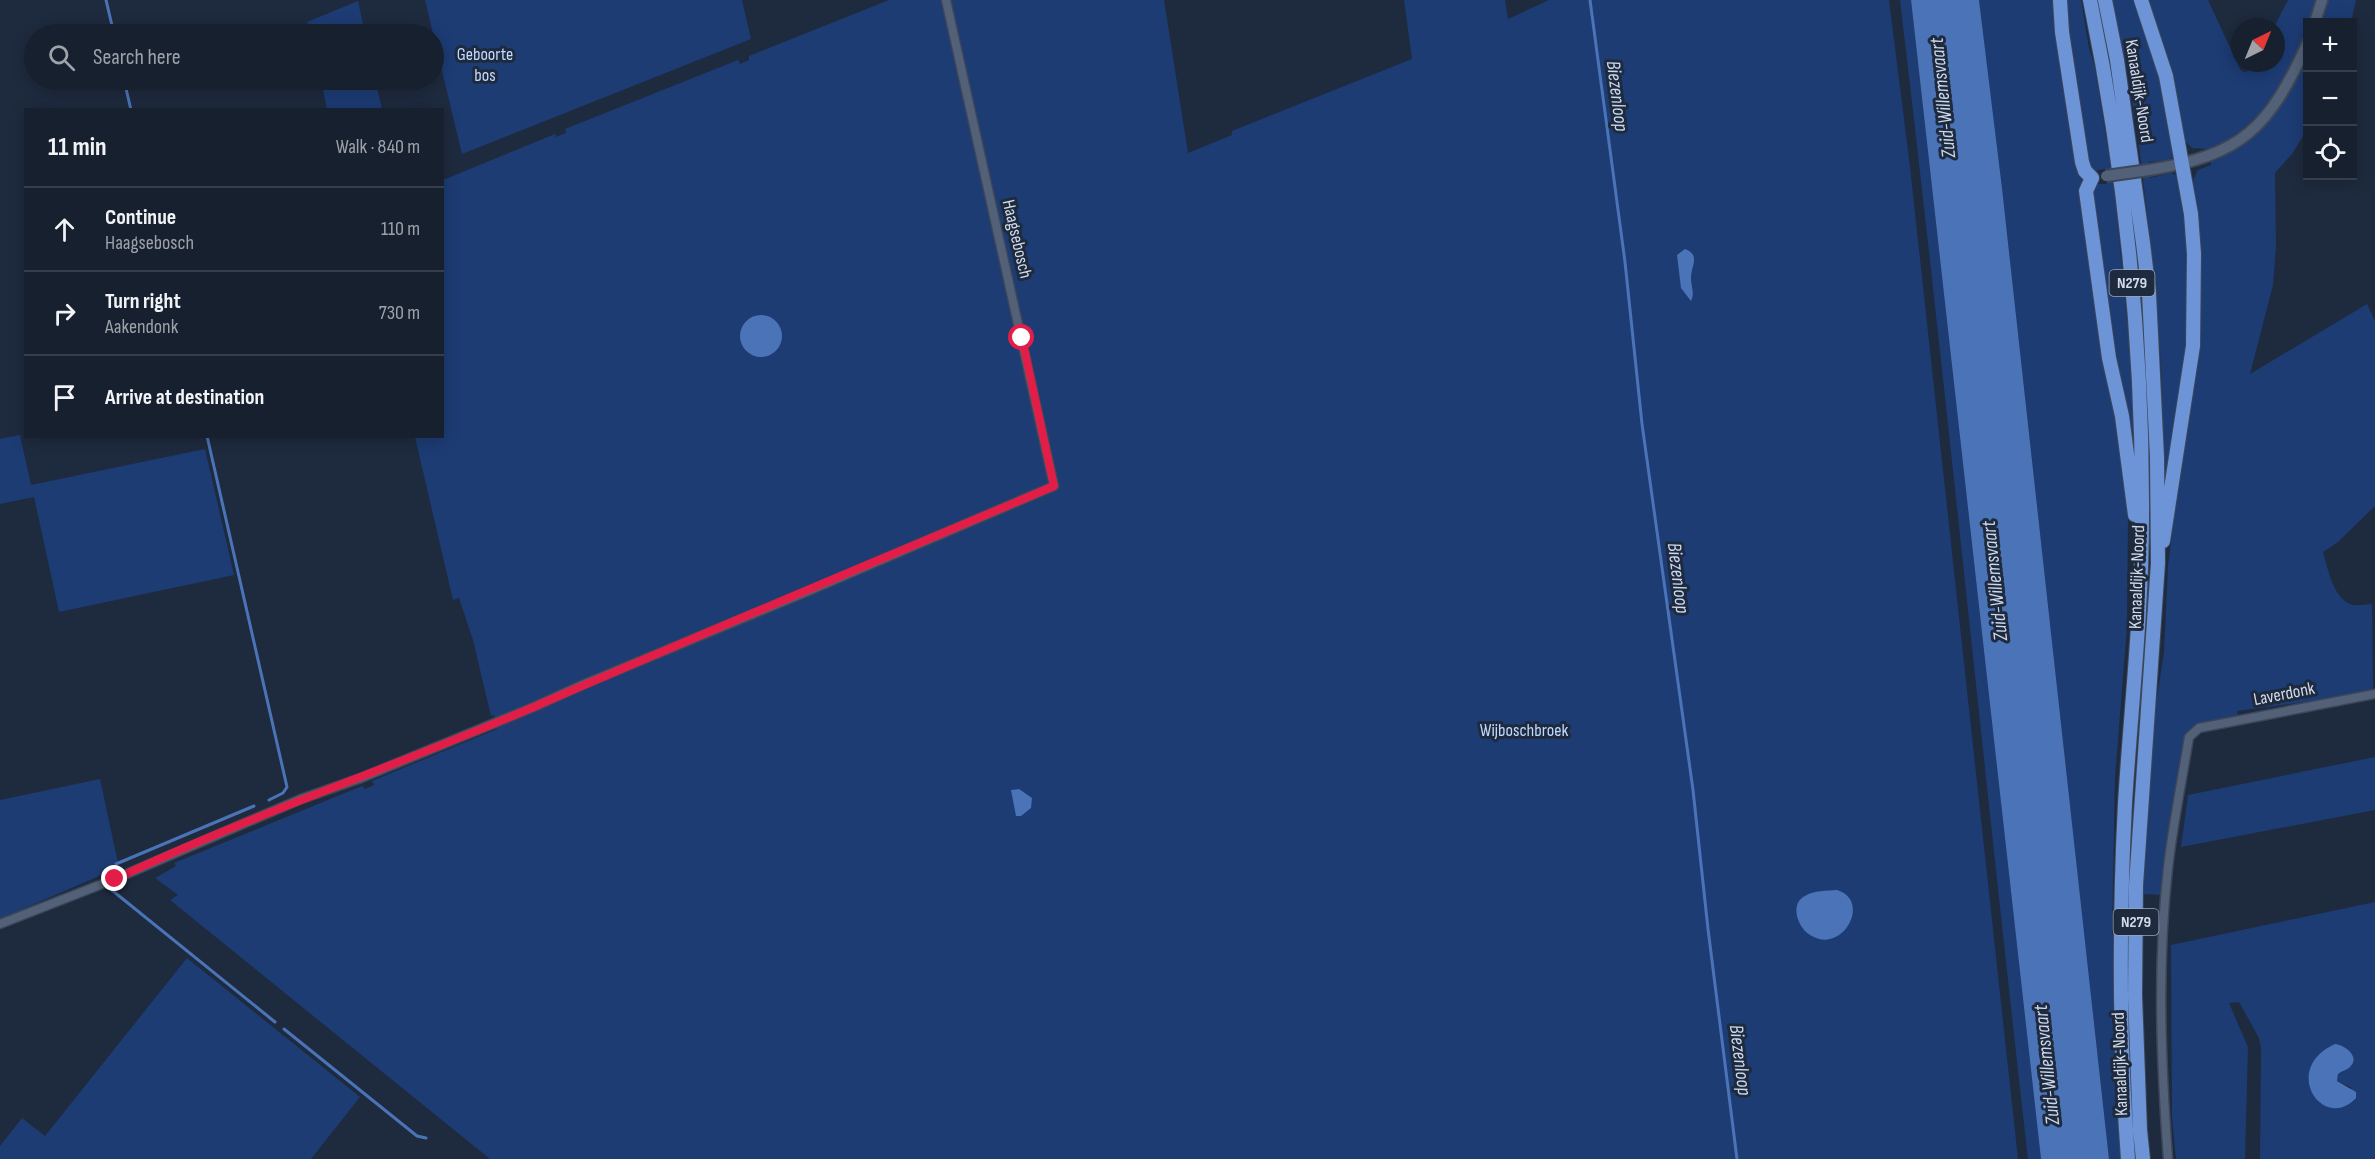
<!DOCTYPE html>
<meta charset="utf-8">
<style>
:root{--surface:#16202e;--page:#232d3a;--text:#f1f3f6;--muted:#9ea3aa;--line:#353e4a}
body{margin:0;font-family:"Sofia Sans Condensed",sans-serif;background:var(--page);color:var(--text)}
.controls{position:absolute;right:18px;top:18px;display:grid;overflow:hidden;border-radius:0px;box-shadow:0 3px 15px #0003}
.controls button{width:54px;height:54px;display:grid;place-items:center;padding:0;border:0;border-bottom:2px solid var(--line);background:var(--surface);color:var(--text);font:30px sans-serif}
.compass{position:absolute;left:2231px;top:18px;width:54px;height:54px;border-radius:50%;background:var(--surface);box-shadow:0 3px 15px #0003;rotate:43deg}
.stop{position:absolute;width:18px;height:18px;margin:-14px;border:4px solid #e11d48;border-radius:50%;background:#fff}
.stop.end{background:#e11d48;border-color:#fff;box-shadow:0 2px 6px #0008}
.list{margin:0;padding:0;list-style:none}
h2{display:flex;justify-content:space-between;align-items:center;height:78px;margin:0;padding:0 24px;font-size:26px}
h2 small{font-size:20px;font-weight:400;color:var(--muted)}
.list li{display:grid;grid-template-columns:39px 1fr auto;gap:18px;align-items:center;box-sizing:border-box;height:84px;padding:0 24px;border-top:2px solid var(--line)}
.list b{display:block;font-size:22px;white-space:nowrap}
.list p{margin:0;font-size:20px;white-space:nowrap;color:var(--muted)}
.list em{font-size:20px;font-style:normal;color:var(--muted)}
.icon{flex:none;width:33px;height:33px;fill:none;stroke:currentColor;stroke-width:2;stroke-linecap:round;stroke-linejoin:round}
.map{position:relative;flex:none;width:2375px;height:1159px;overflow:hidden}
.search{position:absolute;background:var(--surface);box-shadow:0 3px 15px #0003;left:24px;top:24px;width:420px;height:66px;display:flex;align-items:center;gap:15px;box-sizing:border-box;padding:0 21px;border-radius:33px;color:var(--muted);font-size:22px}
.panel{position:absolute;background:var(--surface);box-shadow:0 3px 15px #0003;left:24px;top:108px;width:420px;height:330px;border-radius:0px}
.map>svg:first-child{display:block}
.green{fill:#1d3c74;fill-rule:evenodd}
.water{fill:#4b73b8}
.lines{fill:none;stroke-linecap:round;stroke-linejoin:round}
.stream{stroke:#4b73b8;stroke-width:3}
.minor-casing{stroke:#3d4657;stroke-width:11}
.tertiary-casing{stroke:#3d4657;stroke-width:14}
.trunk-casing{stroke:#3d4657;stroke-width:16}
.minor{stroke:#536178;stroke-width:8}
.tertiary{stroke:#536178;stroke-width:10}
.trunk{stroke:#6c94d6;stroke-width:14}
.tertiary-bridge-casing{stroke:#3d4657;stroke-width:14;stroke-linecap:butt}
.tertiary-bridge{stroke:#536178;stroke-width:10}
.route{stroke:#e11d48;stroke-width:8}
.labels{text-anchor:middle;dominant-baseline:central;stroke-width:6;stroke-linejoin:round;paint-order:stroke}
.shield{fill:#1e2a3e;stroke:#9da6b6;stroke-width:1.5}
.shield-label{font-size:16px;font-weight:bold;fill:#d3dbe9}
.park-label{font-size:18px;fill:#c2d9ff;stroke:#1e2a3e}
.street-label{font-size:18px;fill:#d3dbe9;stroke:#1e2a3e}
.water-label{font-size:20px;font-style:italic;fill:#cdd8ec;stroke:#1e2a3e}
</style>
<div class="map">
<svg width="2375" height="1159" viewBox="0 0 2375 1159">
<rect width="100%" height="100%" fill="#1e2a3e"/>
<!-- green -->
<path class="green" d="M425,0h317l9,39 -289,115z
M889,0h275l24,153 44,-18v-4l180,-72 -8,-59h101l3,19 41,-19h340l21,167 108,992h-1528l-320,-259 8,-5 -23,-17 21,-12 -2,-3 188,-77 3,3 9,-4 -2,-4 125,-52 -3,-14 -3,1 -18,-76 -14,-42 -6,2 -38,-163 27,-1 1,-256 112,-46 1,3 10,-4 -1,-4 173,-69 2,4 9,-4v-4z
M1900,0h11l130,1159h-13c-44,-386 -82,-773 -128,-1159z
M1979,0h75l3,38 19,131 6,11 -2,13 39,241 9,80 -1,113 -12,150 -3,156 2,1 1,81 8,144h-14l-107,-971z
M2063,0h18l8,48 6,20 19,118 16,164 5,119 -18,-89 -26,-179 3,-14 3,-3h10l-2,-15 -11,2 -4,-4z
M2112,0h26l17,52 19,103 -5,5 -21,2 2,16 21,-5 7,3 9,38 3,114 -26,194 -3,-157 -9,-109 -16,-137 -2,-1c-3,-40 -14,-78 -22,-118z
M2147,0h61l32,69 4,3 4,-1 5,-8h23l-2,-36 14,-27h28c-21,65 -42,119 -109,151l-1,-2 -14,-1 -8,-8z
M2328,0h28l-5,22h-30z
M358,1l7,33h-54l-4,-12z
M2307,55v75l-15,24 -17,19 1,73 -3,39 -23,89 117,-70 8,17v185l-37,36 -15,10c5,16 10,48 30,53 5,1 14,-1 19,-1l1,86 -53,10 -83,11 1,8 -47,10 -5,6 -24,160 -20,-1 5,-95 8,-89 9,-58 4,-86 7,-57 19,-128 -2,-199 6,-12 13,-5v-3c49,-20 75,-60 96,-107z
M321,80h54l7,29h-55z
M20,435l11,50 174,-36 29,126 -175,37 -25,-115 -34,7v-65z
M2375,757v53l-194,37 7,-52z
M100,779l18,84 -21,14 -97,42v-119z
M2375,902v257h-115l1,-111 -2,-10 -20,-36 -10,1 19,44 -3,112h-69l-4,-41 -1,-173zM2349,1050v18l-11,6 -1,7 15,7 -32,15z
M187,958l173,139 -49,62h-311v-13l22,-28 23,18z"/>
<!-- water -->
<path class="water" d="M1911,0h68l23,188 107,971h-68z
M1685,249c16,6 6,17 6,29 0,9 4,15 0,23l-10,-13 -4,-33z
M740 336a21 21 0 1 1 42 0a21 21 0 1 1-42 0Z
M1019,789l13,9 -1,10 -10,8h-5l-5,-26z
M1837,890c35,10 6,66 -27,45 -12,-7 -21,-31 -5,-39 9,-6 22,-5 32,-6z
M2335,1044c9,1 26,12 15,23 -3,3 -8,4 -12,7l-1,7 19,11v6c-33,35 -76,-29 -21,-54z"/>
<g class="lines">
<!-- stream -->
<path class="stream" d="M106,0l8,34
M1590,0l35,262 17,162 51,366 15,139 29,230
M124,80l7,30
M207,436l80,351 -4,6 -14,7
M116,864l138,-58
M108,887l167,135
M284,1029l133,107 9,2"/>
<!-- minor casing -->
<g class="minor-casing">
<path id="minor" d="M0,924l115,-45 186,-80 60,-21 175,-72 46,-21 229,-95 243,-104 -108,-486
M2168,1159c-7,-96 -11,-195 0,-291 5,-44 14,-88 21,-131l10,-9 176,-34"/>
</g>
<!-- tertiary casing -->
<g class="tertiary-casing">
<path id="tertiary" d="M2315,22l7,-22
M2149,170c94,-15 120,-42 159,-128"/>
</g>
<!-- trunk casing -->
<g class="trunk-casing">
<path id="trunk" d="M2060,0l2,32 20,130 3,9 7,7 -6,13 23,167 13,58 13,99
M2090,0c35,170 53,343 52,517 0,95 -11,190 -17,286 -6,118 -6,238 3,356
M2105,0l12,60 26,183 6,50 8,164 1,106 -22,322 -1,110 5,135 3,29
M2141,0l25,76 25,138 3,40 -1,92 -30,195"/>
</g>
<!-- minor -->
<use href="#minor" class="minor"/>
<!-- tertiary -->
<use href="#tertiary" class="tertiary"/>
<!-- trunk -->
<use href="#trunk" class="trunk"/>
<!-- tertiary-bridge casing -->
<g class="tertiary-bridge-casing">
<path id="tertiary-bridge" d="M2106,176l43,-6"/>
</g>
<!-- tertiary-bridge -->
<use href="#tertiary-bridge" class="tertiary-bridge"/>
</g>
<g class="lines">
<!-- route -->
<path class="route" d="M115,879c138,-65 282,-113 421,-173 172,-75 346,-147 518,-220l-32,-148"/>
</g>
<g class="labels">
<!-- shield labels -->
<g class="shield">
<rect x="2109.5" y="270" width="45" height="26" rx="4.5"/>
<rect x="2113.5" y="909" width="45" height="26" rx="4.5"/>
</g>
<g class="shield-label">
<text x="2132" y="283">N279</text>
<text x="2136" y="922">N279</text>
</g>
<!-- park labels -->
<g class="park-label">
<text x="485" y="54">Geboorte<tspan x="485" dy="21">bos</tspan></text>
<text x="1524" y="730">Wijboschbroek</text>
</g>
<!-- street labels -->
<g class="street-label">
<text transform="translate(2139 91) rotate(81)">Kanaaldijk-Noord</text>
<text transform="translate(1017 239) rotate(77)">Haagsebosch</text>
<text transform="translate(2137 577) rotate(-88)">Kanaaldijk-Noord</text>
<text transform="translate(2284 694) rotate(-11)">Laverdonk</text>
<text transform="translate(2120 1064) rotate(-92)">Kanaaldijk-Noord</text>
</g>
<!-- water labels -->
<g class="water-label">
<text transform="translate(1617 96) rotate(83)">Biezenloop</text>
<text transform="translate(1943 98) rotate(-96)">Zuid-Willemsvaart</text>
<text transform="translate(1678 578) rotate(83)">Biezenloop</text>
<text transform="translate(1995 581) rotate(-96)">Zuid-Willemsvaart</text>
<text transform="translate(1740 1060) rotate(83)">Biezenloop</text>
<text transform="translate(2047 1065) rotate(-96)">Zuid-Willemsvaart</text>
</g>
</g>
</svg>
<div class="controls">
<button>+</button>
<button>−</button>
<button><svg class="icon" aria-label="locate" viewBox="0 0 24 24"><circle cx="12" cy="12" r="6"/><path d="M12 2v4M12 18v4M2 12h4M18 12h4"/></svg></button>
</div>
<svg class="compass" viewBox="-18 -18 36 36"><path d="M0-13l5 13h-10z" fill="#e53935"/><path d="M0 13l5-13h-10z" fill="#9ea3aa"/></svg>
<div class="stop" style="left:1022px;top:338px"></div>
<div class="stop end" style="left:115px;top:879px"></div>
<div class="search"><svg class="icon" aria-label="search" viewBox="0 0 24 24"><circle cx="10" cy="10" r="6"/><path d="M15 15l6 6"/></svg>Search here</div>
<section class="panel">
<h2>11 min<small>Walk · 840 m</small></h2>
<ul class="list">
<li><svg class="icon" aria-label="ahead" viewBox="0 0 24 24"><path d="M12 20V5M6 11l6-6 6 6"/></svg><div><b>Continue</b><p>Haagsebosch</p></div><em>110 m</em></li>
<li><svg class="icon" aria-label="right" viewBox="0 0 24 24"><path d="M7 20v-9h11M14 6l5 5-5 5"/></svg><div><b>Turn right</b><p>Aakendonk</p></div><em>730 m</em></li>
<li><svg class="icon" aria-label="arrive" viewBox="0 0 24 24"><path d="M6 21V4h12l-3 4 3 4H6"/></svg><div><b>Arrive at destination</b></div></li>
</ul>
</section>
</div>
